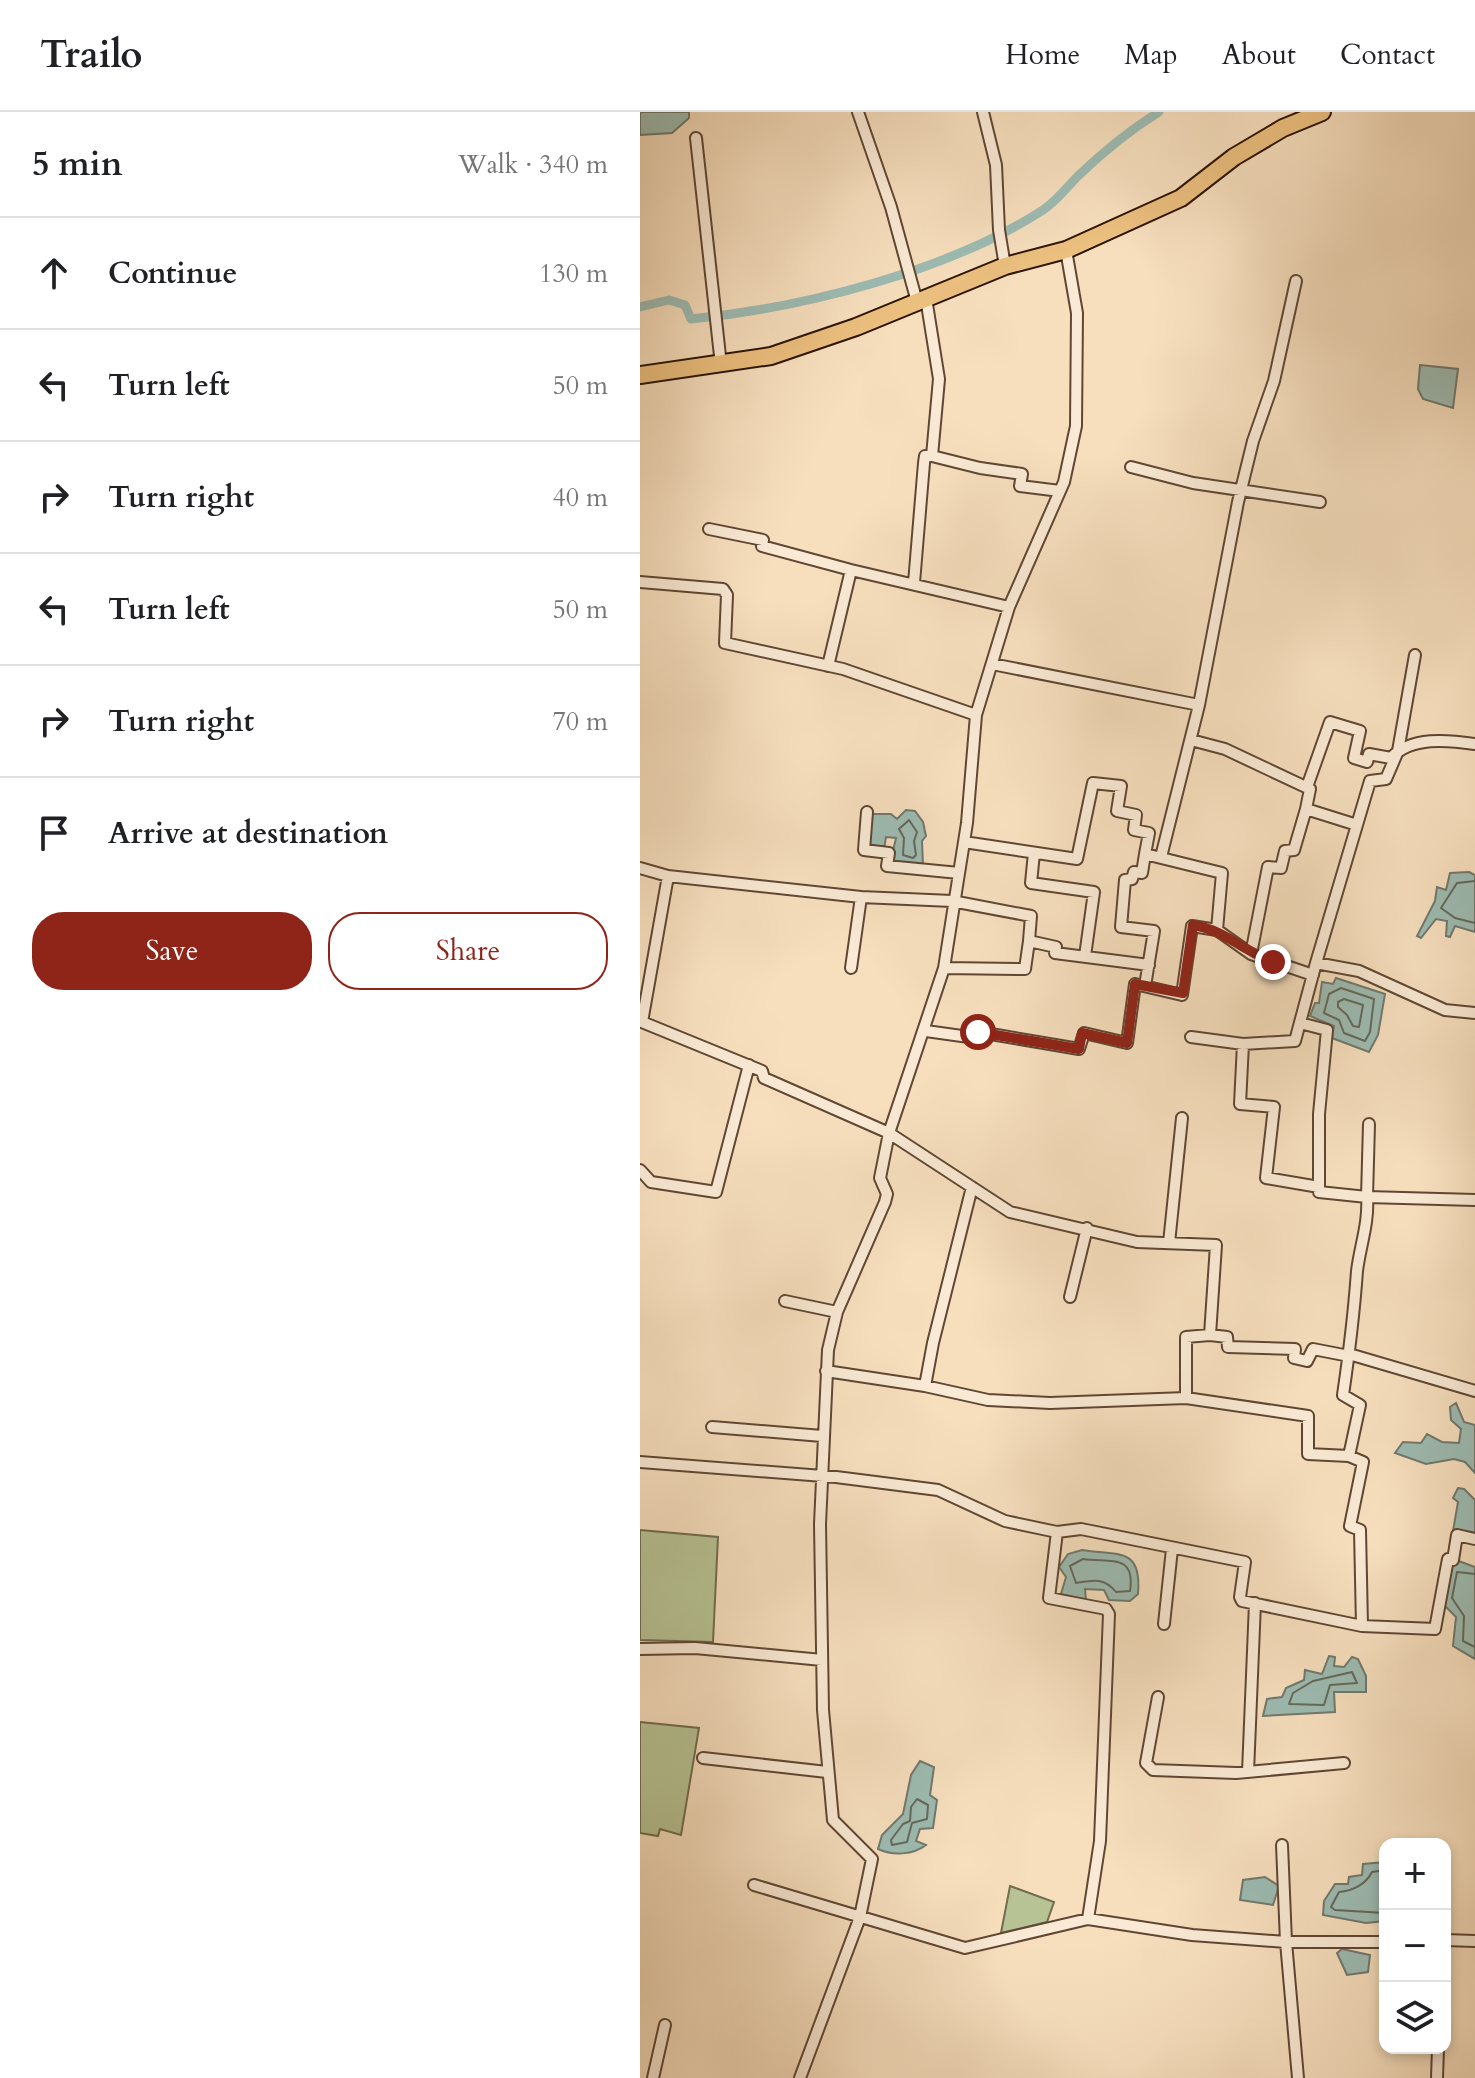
<!DOCTYPE html>
<meta charset="utf-8">
<style>
:root{--surface:#fff;--page:#f6f6f6;--text:#202124;--muted:#757577;--line:#e0e0e0;--accent:#8f2418}
body{margin:0;font-family:Cardo,serif;background:var(--page);color:var(--text)}
.controls{position:absolute;right:24px;bottom:24px;display:grid;overflow:hidden;border-radius:16px;box-shadow:0 4px 12px #0003}
.controls button{width:72px;height:72px;display:grid;place-items:center;padding:0;border:0;border-bottom:2px solid var(--line);background:var(--surface);color:var(--text);font:40px sans-serif}
.stop{position:absolute;width:24px;height:24px;margin:-18px;border:6px solid #8f2418;border-radius:50%;background:#fff}
.stop.end{background:#8f2418;border-color:#fff;box-shadow:0 2px 8px #0008}
.list{margin:0;padding:0;list-style:none}
h2{display:flex;justify-content:space-between;align-items:center;height:104px;margin:0;padding:0 32px;font-size:34px}
h2 small{font-size:26px;font-weight:400;color:var(--muted)}
.list li{display:grid;grid-template-columns:52px 1fr auto;gap:24px;align-items:center;box-sizing:border-box;height:112px;padding:0 32px;border-top:2px solid var(--line)}
.list b{display:block;font-size:30px;white-space:nowrap}
.list em{font-size:26px;font-style:normal;color:var(--muted)}
.actions{display:flex;gap:16px;padding:24px 32px}
.actions a{flex:1;padding:18px 0;border:2px solid var(--accent);border-radius:32px;text-align:center;font-size:28px;color:var(--accent)}
.actions .main{background:var(--accent);color:#fff}
.icon{flex:none;width:44px;height:44px;fill:none;stroke:currentColor;stroke-width:2;stroke-linecap:round;stroke-linejoin:round}
.map{position:relative;flex:none;width:835px;height:1966px;overflow:hidden}
header{display:flex;align-items:center;gap:48px;box-sizing:border-box;height:112px;padding:0 40px;background:var(--surface);border-bottom:2px solid var(--line)}
header strong{font-size:38px}
nav{display:flex;gap:44px;margin-inline-start:auto;font-size:28px}
main{display:flex}
aside{flex:1;background:var(--surface)}
.map>svg:first-child{display:block}
.green{fill:#b7c395;stroke:#726c4e;stroke-width:2}
.water{fill:#9dbcb3;stroke:#70796e;stroke-width:2}
.lines{fill:none;stroke-linecap:round;stroke-linejoin:round}
.shore{stroke:#64685c;stroke-width:2}
.canal{stroke:#9dbcb3;stroke-width:9}
.minor-casing{stroke:#5f4734;stroke-width:14}
.primary-casing{stroke:#2c1406;stroke-width:20}
.minor{stroke:#faead5;stroke-width:10}
.primary{stroke:#ecc07f;stroke-width:16}
.route{stroke:#8f2418;stroke-width:10}
</style>
<header>
<strong>Trailo</strong>
<nav><a>Home</a><a>Map</a><a>About</a><a>Contact</a></nav>
</header>
<main>
<aside>
<h2>5 min<small>Walk · 340 m</small></h2>
<ul class="list">
<li><svg class="icon" aria-label="ahead" viewBox="0 0 24 24"><path d="M12 20V5M6 11l6-6 6 6"/></svg><div><b>Continue</b></div><em>130 m</em></li>
<li><svg class="icon" aria-label="left" viewBox="0 0 24 24"><path d="M17 20v-9H6M10 6l-5 5 5 5"/></svg><div><b>Turn left</b></div><em>50 m</em></li>
<li><svg class="icon" aria-label="right" viewBox="0 0 24 24"><path d="M7 20v-9h11M14 6l5 5-5 5"/></svg><div><b>Turn right</b></div><em>40 m</em></li>
<li><svg class="icon" aria-label="left" viewBox="0 0 24 24"><path d="M17 20v-9H6M10 6l-5 5 5 5"/></svg><div><b>Turn left</b></div><em>50 m</em></li>
<li><svg class="icon" aria-label="right" viewBox="0 0 24 24"><path d="M7 20v-9h11M14 6l5 5-5 5"/></svg><div><b>Turn right</b></div><em>70 m</em></li>
<li><svg class="icon" aria-label="arrive" viewBox="0 0 24 24"><path d="M6 21V4h12l-3 4 3 4H6"/></svg><div><b>Arrive at destination</b></div></li>
</ul>
<div class="actions"><a class="main">Save</a><a>Share</a></div>
</aside>
<div class="map">
<svg width="835" height="1966" viewBox="0 0 835 1966">
<rect width="100%" height="100%" fill="#f7dfbe"/>
<filter id="stains"><feTurbulence type="fractalNoise" baseFrequency=".0025" numOctaves="4"/><feColorMatrix values="0 0 0 0 .2 0 0 0 0 .09 0 0 0 0 .02 0 0 0 .5 -.17"/></filter>
<radialGradient id="worn" r=".72"><stop offset=".6" stop-color="#630" stop-opacity="0"/><stop offset="1" stop-color="#630" stop-opacity=".3"/></radialGradient>
<!-- green -->
<path class="green" d="M0,1418l78,7 -5,105 -73,-2z
M0,1610l59,6 -18,107 -21,-6 -2,7 -18,-3z
M370,1774l44,16 -7,20 -46,11z"/>
<!-- water -->
<path class="water" d="M0,0h49v6l-17,15 -32,2z
M780,253l38,4 -5,39 -30,-9 -5,-10z
M266,698l9,1 8,11 3,14 -4,5 1,26 -33,-3 6,-26 -10,-1 -2,12 -18,-2 4,-33h21l6,5z
M829,760l6,3v57l-20,-6 -5,11 -4,-1 1,-15 -11,-2 -15,19 -4,-2 18,-35 2,-14 9,3 4,-17z
M696,866l49,16 -7,41 -9,17 -37,-14 2,-12 -24,-10 5,-13h4l3,-21 11,2z
M816,1291l8,19 11,3v48l-10,-11 -11,-3 -28,5 -31,-11 8,-11 18,1 6,-9 15,8 17,1 2,-14 -10,-9 -1,-13z
M818,1376l6,1 11,11v36l-22,-5 5,-29 -5,-4z
M442,1438c36,6 60,-4 56,44l-8,7 -21,-1 -5,-10 -19,-1 1,11 -25,-6 5,-17 -7,-10 9,-13z
M816,1448l19,7v92l-22,-13 3,-29 -13,-13 7,-41z
M689,1544l6,1 -1,9 10,1 8,-10 6,2 8,17v16h-32l1,20 -72,4 4,-17 15,-2 4,-9 18,-8 1,-10 17,4z
M280,1649l14,6 -4,28 7,5 -4,28 -13,1 -4,12 10,4c-13,10 -33,11 -48,4l4,-14 21,-21 8,-39z
M745,1750v59l-19,2 -43,-8 1,-14 11,-17h13l1,-7 13,-2 1,-11z
M625,1765l14,9 -6,19 -33,-5 3,-20z
M702,1837l28,6 -2,17 -21,3 -10,-22z"/>
<g class="lines">
<!-- shore -->
<path class="shore" d="M269,708l8,12 -3,9 2,14 -3,3 -10,-3 1,-17 -5,-9z
M835,769l-18,2 -16,25 14,10 20,5
M701,876l33,11 -4,33 -5,9 -21,-8 -5,-13 -15,-7 5,-19z
M704,887l19,6 -4,22 -6,-1 -6,-11 -9,-8v-5z
M443,1447c26,4 53,-6 47,32l-14,1c-12,-15 -23,-12 -40,-9l-6,-17z
M835,1462l-18,-2 -5,26 12,18 -1,25 12,6
M712,1560l5,11 -27,2 -6,20 -35,-1 4,-11 20,-12z
M277,1687l11,6 -1,14 -15,4 -5,19 -15,3 -1,-5 12,-16 7,-3 1,-14z
M745,1758l-13,2c-6,12 -19,19 -33,20l-8,15 4,3 50,3"/>
<!-- canal -->
<path class="canal" d="M0,195l29,-7 16,5 6,14c111,-11 258,-48 352,-109 14,-9 24,-23 35,-34 25,-24 52,-46 81,-64"/>
<!-- minor casing -->
<g class="minor-casing">
<path id="minor" d="M218,0l33,95 26,95
M343,0l13,53 3,65 6,36
M56,26l25,227
M286,186l13,81 -7,77 48,12 42,6 -2,12 40,5
M491,355l62,16 127,19
M69,417l54,11 -1,6 89,24 -23,96
M211,458l158,37
M0,470l83,7 4,6 -2,48 118,26 133,46
M274,471l10,-120 1,-7h7
M352,552l207,41
M551,628l34,9 85,40 -4,20 51,16
M667,675l23,-65 30,9 -6,27 13,4 2,-8 22,4c20,-22 57,-18 84,-14
M227,700l-3,38 25,3 -2,13 72,7
M324,730l113,17 16,-76 28,3 -4,25 19,4 -2,15 15,3 -4,21 77,19 -5,57 34,24 62,21
M394,741l-3,30 63,9 -9,64
M521,745l38,-152 39,-203 15,-61 21,-60 22,-100
M0,756l28,8 193,21
M28,764l-26,146 120,49 2,7 125,55 121,79 127,30 79,3 -6,90 -24,2v61l-136,5 -62,-3 -63,-14
M611,842l17,-87 13,1 4,-17 9,-1 12,-41
M676,851l54,-182 16,-2 12,-28 17,-96
M211,856l10,-71 91,4 79,15 -2,25 27,6 -1,6 94,12
M304,856l81,1 4,-28
M505,874l9,-55 -33,-4 4,-47 7,-1 2,-7 8,1 3,-19
M660,911l27,7 -8,84v78l48,5c2,26 -7,49 -10,74 -3,42 -8,83 -14,124l17,10 -11,51 14,6 -13,64 10,4 2,96 73,3 13,-70 5,1 4,-25 18,4
M286,919l50,7 3,-6 100,17 5,-16 43,10 8,-59 47,11 10,-69 25,4
M551,925l52,7 52,-3 21,-78 43,8 86,39 30,3
M603,932l-3,60 34,3 -8,71 53,9
M729,1012l-2,73 108,3
M0,1058l11,12 65,10 33,-127
M529,1131l13,-125
M430,1185l17,-69
M145,1189l52,11
M570,1223l17,2 1,10 67,2 -1,9 13,3 6,-12 36,7
M709,1242l126,37
M186,1259l99,15 8,-43 39,-156
M546,1286l122,18v38l41,2
M72,1315l110,9
M0,1350l196,15 102,13 67,31 52,11 -8,66 57,11 3,5 -9,227 -12,78
M417,1420l24,-3 164,33 -5,35 2,4 120,25
M524,1512l8,-75
M0,1537l55,-1 127,12
M518,1585l-12,66 7,7 83,3 108,-10
M63,1646l124,14
M608,1660l7,-169
M114,1773l211,63 123,-29 104,16 94,7 -4,-97
M805,1828l30,1
M13,1966l12,-53
M160,1966l60,-161 12,-58 -39,-39 -10,-110 -3,-186 8,-174 9,-38 48,-110 2,-8 -7,-16 9,-45 55,-165 23,-145 9,-108 33,-108 55,-125 12,-56 1,-113 -11,-63
M658,1966l-12,-136h99
M797,1966l1,-30"/>
</g>
<!-- primary casing -->
<g class="primary-casing">
<path id="primary" d="M0,263l131,-19 85,-29 149,-61 61,-16 115,-52 53,-41 49,-29 39,-16"/>
</g>
<!-- minor -->
<use href="#minor" class="minor"/>
<!-- primary -->
<use href="#primary" class="primary"/>
</g>
<g class="lines">
<!-- route -->
<path class="route" d="M338,920l101,17 3,-16 45,10 8,-59 48,9 10,-68c31,5 51,26 80,37"/>
</g>
<rect width="100%" height="100%" filter="url(#stains)"/>
<rect width="100%" height="100%" fill="url(#worn)"/>
</svg>
<div class="controls">
<button>+</button>
<button>−</button>
<button><svg class="icon" aria-label="layers" viewBox="0 0 24 24"><path d="M12 4l9 5-9 5-9-5zM3 14l9 5 9-5"/></svg></button>
</div>
<div class="stop" style="left:338px;top:920px"></div>
<div class="stop end" style="left:633px;top:850px"></div>
</div>
</main>
